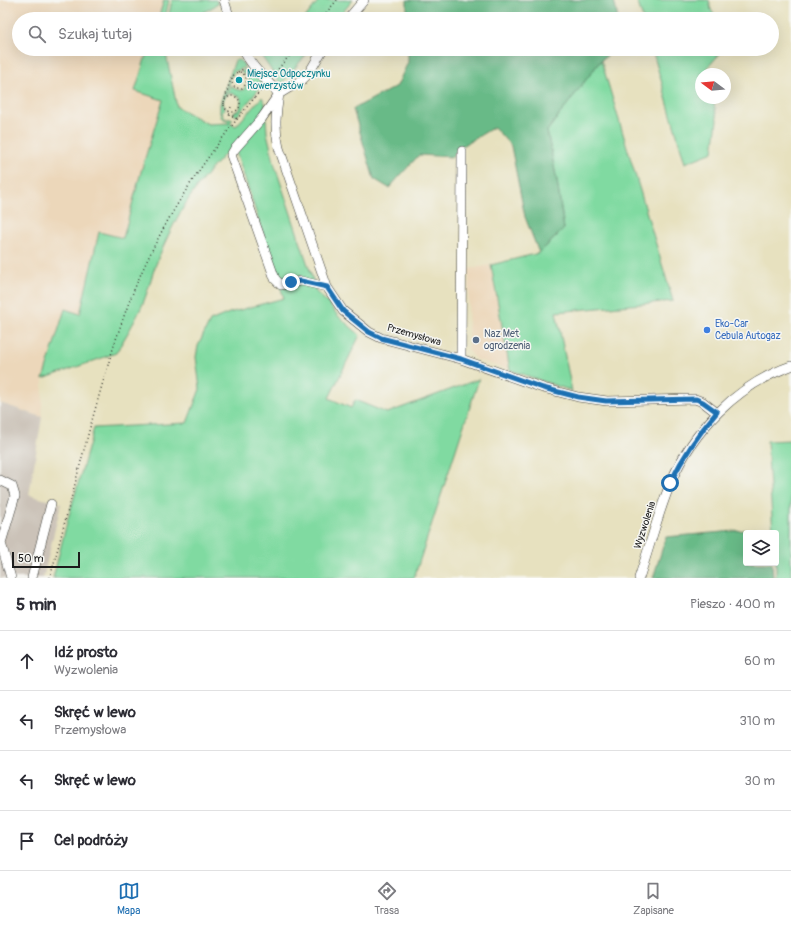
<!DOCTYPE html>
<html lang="pl">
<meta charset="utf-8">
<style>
:root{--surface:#fff;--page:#f2f2f3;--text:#2b2b33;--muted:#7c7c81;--line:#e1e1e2;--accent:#1f6fb2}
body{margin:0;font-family:Pangolin,sans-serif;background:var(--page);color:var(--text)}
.controls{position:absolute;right:12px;bottom:12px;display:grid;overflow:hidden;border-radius:4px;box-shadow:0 4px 16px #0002}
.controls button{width:36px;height:36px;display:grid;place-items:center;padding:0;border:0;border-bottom:1px solid var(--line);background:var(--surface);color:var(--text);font:20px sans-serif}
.compass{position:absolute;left:695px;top:68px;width:36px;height:36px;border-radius:50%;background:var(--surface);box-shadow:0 4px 16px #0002;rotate:286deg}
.scale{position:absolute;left:12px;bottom:10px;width:68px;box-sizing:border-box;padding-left:4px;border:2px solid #1c1c1c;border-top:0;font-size:11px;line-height:14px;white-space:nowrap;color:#1c1c1c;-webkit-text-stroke:3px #f6f6f2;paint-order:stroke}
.stop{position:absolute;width:12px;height:12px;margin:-9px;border:3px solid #1f6fb2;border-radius:50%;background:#fff}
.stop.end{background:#1f6fb2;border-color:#fff;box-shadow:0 1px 4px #0008}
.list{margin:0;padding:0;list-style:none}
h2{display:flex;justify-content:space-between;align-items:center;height:52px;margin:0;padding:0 16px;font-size:17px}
h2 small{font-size:13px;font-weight:400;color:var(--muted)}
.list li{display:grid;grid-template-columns:26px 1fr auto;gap:12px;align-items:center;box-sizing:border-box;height:60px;padding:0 16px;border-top:1px solid var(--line)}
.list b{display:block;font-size:15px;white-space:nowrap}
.list p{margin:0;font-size:13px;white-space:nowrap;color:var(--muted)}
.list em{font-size:13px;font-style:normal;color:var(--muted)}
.icon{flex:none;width:22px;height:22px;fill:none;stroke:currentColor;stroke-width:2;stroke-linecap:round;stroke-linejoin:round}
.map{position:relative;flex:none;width:791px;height:578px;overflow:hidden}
.search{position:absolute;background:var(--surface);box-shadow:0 4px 16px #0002;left:12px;right:12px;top:12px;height:44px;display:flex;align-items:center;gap:10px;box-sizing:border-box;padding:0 14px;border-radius:22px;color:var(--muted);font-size:15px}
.sheet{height:292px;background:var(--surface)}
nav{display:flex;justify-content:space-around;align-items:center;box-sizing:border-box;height:56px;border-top:1px solid var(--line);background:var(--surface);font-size:11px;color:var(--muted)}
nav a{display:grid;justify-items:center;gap:2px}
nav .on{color:var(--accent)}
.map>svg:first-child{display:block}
.built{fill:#ecd7ba}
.industrial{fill:#cbc2b8}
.green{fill:#80daa1;stroke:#4e7b5e}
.forest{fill:#68ba87;stroke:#426b52}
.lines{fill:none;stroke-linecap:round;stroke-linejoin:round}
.minor-casing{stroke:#3a3a34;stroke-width:10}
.path{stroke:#3a3a34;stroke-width:1.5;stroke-dasharray:1 3;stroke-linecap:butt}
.minor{stroke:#fff;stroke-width:9}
.route{stroke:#1f6fb2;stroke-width:5}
.culture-dot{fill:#0f9aa8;stroke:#f6f6f2;stroke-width:1.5}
.shop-dot{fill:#3f7fe0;stroke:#f6f6f2;stroke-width:1.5}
.service-dot{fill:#5c6f8a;stroke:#f6f6f2;stroke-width:1.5}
.labels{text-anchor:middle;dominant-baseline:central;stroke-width:3;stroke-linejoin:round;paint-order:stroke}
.culture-label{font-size:10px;fill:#0d838f;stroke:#f6f6f2;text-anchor:start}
.shop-label{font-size:10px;fill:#366cbe;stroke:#f6f6f2;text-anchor:start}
.service-label{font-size:10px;fill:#4e5e75;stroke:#f6f6f2;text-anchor:start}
.street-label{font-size:10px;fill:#1c1c1c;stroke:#f6f6f2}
</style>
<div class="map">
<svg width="791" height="578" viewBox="0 0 791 578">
<rect width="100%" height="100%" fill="#f6f6f2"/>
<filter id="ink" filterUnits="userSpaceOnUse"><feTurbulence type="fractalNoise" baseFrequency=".025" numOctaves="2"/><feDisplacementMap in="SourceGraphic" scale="8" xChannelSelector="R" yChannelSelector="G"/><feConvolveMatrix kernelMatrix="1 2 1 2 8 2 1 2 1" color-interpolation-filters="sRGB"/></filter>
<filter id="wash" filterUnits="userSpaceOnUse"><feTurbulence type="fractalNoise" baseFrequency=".012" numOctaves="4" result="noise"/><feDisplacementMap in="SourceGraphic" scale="16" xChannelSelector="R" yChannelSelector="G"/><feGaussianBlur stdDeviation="0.9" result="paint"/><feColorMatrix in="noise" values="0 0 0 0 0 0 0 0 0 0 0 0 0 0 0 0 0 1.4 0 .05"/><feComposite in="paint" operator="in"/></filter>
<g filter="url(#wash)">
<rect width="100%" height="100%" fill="#e7e1bf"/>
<!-- built -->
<path class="built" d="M0,0h164l-6,19h-139v30h129l-13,42 28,9 -21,68 -19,71 -24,-6 -19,81 -15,-5 -22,70 -1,38 -42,-14z
M490,265l20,105 -35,-11 -7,-10 1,-80z"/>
<!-- industrial -->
<path class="industrial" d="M0,403l42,14 -13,78 32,9 -18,74h-43z"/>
<!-- green -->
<path class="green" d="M164,0h5l-4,19h-7z
M172,0h44l2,4 -26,15h-24z
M319,0h34l-16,19h-33z
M637,0h72l2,10 6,9h-74z
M148,49h17l12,58 31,17 22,-1 6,3 26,-29 3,6 2,30 8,33 39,117 2,9 12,11 11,14 21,18 -31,63 22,10 4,-8 32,13 92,-34 -65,199h-361l14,-56 27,-94 93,-5 13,-34 -4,-32 2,-11 12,-25 19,-8 55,-15 -50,-153c-36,35 -57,67 -76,114 -7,17 -10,35 -18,51 -7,15 -16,29 -24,43l-73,26 22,-70 15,5 19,-82 24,6 19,-70 21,-68 -28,-9z
M282,49h29l-30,35 -21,-30 18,1z
M652,49h72l-17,19 1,6h-7v24h12l4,22 -4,32 -28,11z
M235,60h5l4,5v2l-6,4 -1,-1 -3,2 -3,5h-2v3l1,1 -7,21 2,7 -3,2 1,5 3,3h7l-3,4 -9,-6 -1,-4v-9z
M601,60l72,241 -117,11 16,79 -62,-21 -19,-105 48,-12 25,-24 -7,-48 -10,-50z
M245,69h3l15,15 -25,31 -2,1 -3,-3 7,-4 1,-10 -2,-3 -1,1 -6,-4 -3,1 -2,2 4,-11c3,4 9,7 14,4l-1,-1 4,-4h1l1,-3 -2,-1 -1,-4 -6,-4z
M791,440v138h-15v-45h-3l-6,-92z"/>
<!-- forest -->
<path class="forest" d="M407,0h207l4,19h-211z
M408,49h209l-16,11 -54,71 10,50 7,48 -25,24 -14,-36 -14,-71 -17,-19 -33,20 -8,10 -34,-2 -30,33 -15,-9 -21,-70 44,-23 11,-24z
M768,528l1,5h-23v30h26l1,15h-120l13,-41z"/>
</g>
<g filter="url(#ink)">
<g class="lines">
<!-- minor casing -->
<g class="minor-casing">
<path id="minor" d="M224,0l6,19
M348,19l16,-19
M243,49c8,18 23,30 36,45 -3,20 -5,34 0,54l48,139 16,24 26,21 12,6 80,21 82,29 35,9 29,4 88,-2 8,3 14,11
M323,49l-14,24 -7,7 -23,14 -17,24 -28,32 -3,5 44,124 6,6 20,-4 26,6
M461,359l1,-208
M0,480l12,6 3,10 -14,47 10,35
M32,578l19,-74
M639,578c11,-32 19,-65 32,-96 22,-52 66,-97 120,-116"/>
</g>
<!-- path -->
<path class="path" d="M321,19l16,-19
M238,72l7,-4
M273,75l22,-26
M224 104a8 8 0 1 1 16 0a8 8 0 1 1-16 0Z
M224,102c3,-8 4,-19 9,-26 6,-9 15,-1 13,8l-4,4h-7l-3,-5v-5
M231,107l-3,6 9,6
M50,578c13,-49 26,-98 39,-147 16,-56 31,-113 56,-166 30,-65 71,-122 117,-176"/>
<!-- minor -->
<use href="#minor" class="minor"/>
</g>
</g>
<g class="lines" filter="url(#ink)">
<!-- route -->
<path class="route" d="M291,282l10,-1 26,6 16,24 26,21 12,6 80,21 82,29 35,9 28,4 90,-2 7,3 14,10c-19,22 -34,45 -47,71"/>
</g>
<!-- markers -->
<circle class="culture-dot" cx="239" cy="80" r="4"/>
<circle class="shop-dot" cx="707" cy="330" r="4"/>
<circle class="service-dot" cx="476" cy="340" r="4"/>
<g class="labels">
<!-- culture labels -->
<g class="culture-label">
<text x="247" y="74">Miejsce Odpoczynku<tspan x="247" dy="12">Rowerzystów</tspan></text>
</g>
<!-- shop labels -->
<g class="shop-label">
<text x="715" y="324">Eko-Car<tspan x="715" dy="12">Cebula Autogaz</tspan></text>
</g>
<!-- service labels -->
<g class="service-label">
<text x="484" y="334">Naz Met<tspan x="484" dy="12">ogrodzenia</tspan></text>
</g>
<!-- street labels -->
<g class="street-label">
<text transform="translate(414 335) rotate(16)">Przemysłowa</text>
<text transform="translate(645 525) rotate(-72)">Wyzwolenia</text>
</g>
</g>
</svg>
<div class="controls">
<button><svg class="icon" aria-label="layers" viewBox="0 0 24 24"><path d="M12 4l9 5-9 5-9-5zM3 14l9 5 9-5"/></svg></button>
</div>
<svg class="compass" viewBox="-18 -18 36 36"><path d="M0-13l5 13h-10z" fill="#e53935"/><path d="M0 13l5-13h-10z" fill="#7c7c81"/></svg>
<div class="scale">50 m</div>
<div class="stop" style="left:670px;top:483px"></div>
<div class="stop end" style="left:291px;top:282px"></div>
<div class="search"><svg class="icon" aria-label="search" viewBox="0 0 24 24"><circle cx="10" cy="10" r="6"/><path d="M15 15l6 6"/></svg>Szukaj tutaj</div>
</div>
<section class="sheet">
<h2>5 min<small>Pieszo · 400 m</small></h2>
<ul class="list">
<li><svg class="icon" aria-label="ahead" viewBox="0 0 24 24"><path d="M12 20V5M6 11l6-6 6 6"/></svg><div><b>Idź prosto</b><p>Wyzwolenia</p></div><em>60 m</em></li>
<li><svg class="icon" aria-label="left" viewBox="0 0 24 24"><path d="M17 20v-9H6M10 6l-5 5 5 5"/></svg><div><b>Skręć w lewo</b><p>Przemysłowa</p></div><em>310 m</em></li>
<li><svg class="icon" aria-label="left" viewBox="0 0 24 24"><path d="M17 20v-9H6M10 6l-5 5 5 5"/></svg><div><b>Skręć w lewo</b></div><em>30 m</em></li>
<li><svg class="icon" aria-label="arrive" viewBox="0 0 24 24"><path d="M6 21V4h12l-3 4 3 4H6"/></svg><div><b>Cel podróży</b></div></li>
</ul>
</section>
<nav>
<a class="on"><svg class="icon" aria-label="map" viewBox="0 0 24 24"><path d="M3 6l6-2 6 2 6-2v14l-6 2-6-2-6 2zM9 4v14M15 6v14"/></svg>Mapa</a>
<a><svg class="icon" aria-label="directions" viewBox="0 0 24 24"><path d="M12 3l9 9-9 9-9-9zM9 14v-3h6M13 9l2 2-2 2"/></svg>Trasa</a>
<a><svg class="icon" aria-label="saved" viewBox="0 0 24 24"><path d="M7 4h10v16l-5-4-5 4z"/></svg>Zapisane</a>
</nav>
